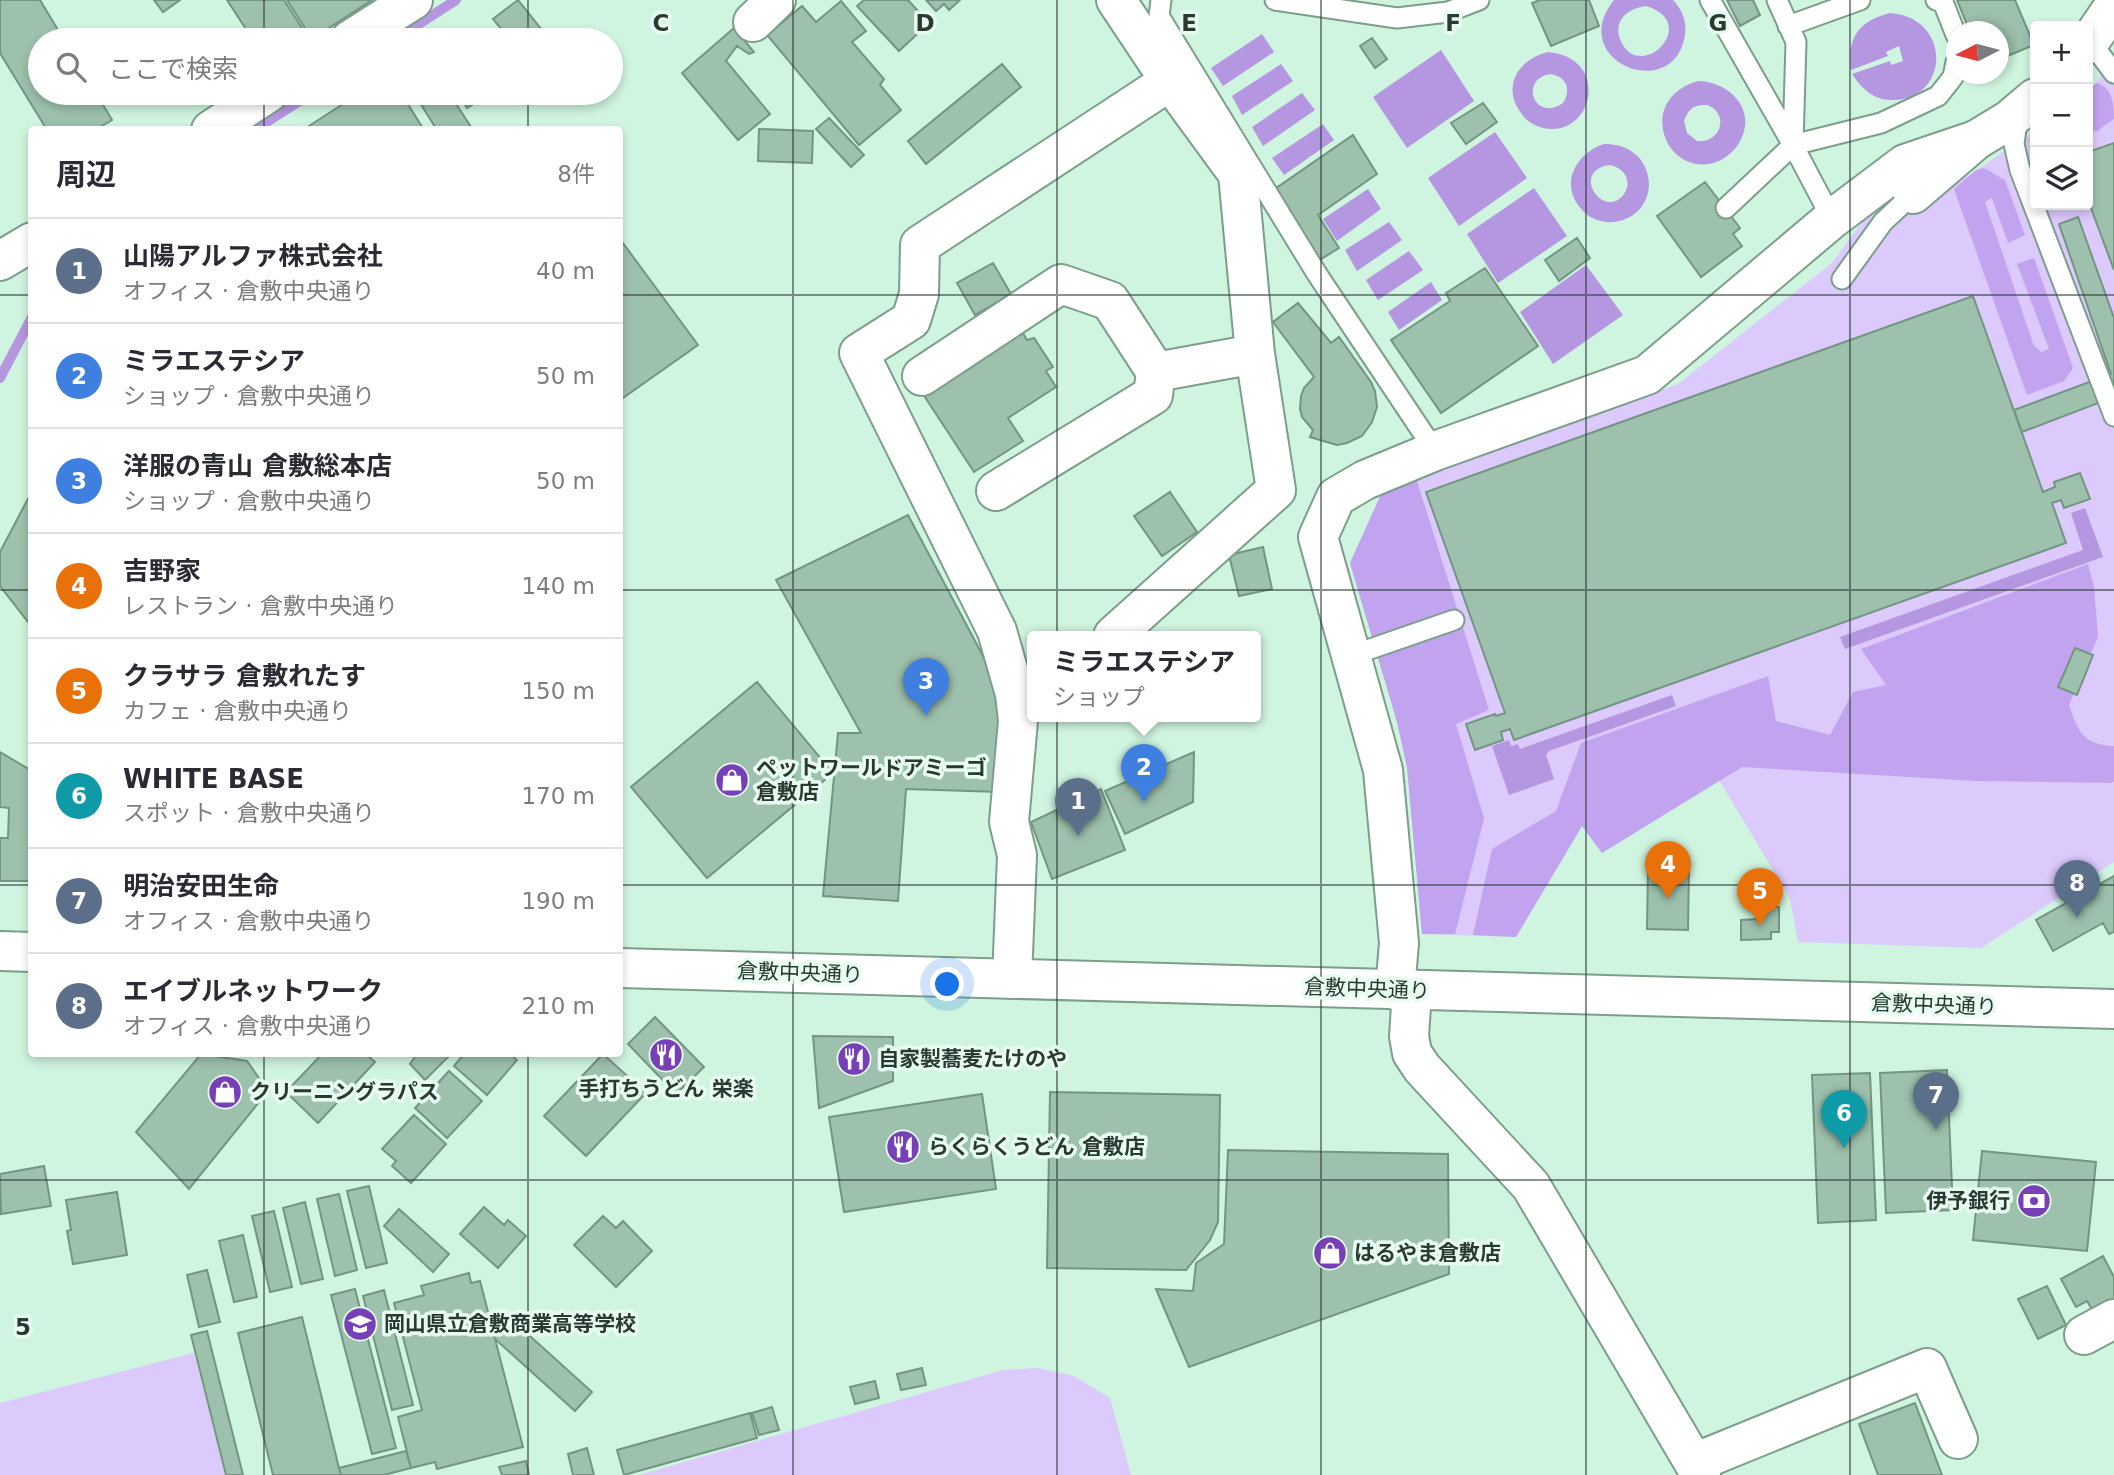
<!DOCTYPE html>
<html lang="ja">
<meta charset="utf-8">
<style>
:root{--surface:#fff;--page:#f7f7f7;--text:#2b2b33;--muted:#7c7c81;--line:#e1e1e2;--accent:#7840b6}
body{margin:0;font-family:"DejaVu Sans","Noto Sans JP",sans-serif;background:var(--page);color:var(--text)}
.controls{position:absolute;right:21px;top:21px;display:grid;overflow:hidden;border-radius:7px;box-shadow:0 4px 10px #0003}
.controls button{width:63px;height:63px;display:grid;place-items:center;padding:0;border:0;border-bottom:2px solid var(--line);background:var(--surface);color:var(--text);font:35px sans-serif}
.compass{position:absolute;left:1946px;top:21px;width:63px;height:63px;border-radius:50%;background:var(--surface);box-shadow:0 4px 10px #0003;rotate:264deg}
.you{position:absolute;left:948px;top:985px;width:24px;height:24px;margin:-18px;border:5px solid #fff;border-radius:50%;background:#1a73e8;box-shadow:0 0 0 10px #1a73e833}
.badge{display:grid;place-items:center;width:46px;height:46px;border-radius:50%;background:var(--accent);color:#fff;font-size:23px;font-weight:700}
.pin{position:absolute;translate:-50% -58px;filter:drop-shadow(0 2px 4px #0008)}
.pin::after{content:'';position:absolute;top:37px;width:24px;height:21px;background:inherit;clip-path:polygon(0 0,100% 0,50% 100%)}
.popup{position:absolute;left:1027px;top:631px;width:234px;height:91px;box-sizing:border-box;display:grid;place-content:center;border-radius:7px;background:var(--surface);filter:drop-shadow(0 2px 5px #0005);font-size:23px;white-space:nowrap;color:var(--muted)}
.popup b{font-size:26px;color:var(--text)}
.popup::after{content:'';position:absolute;left:50%;top:100%;margin-left:-14px;border:14px solid transparent;border-top-color:var(--surface)}
.list{margin:0;padding:0;list-style:none}
h2{display:flex;justify-content:space-between;align-items:center;height:91px;margin:0;padding:0 28px;font-size:30px}
h2 small{font-size:23px;font-weight:400;color:var(--muted)}
.list li{display:grid;grid-template-columns:46px 1fr auto;gap:21px;align-items:center;box-sizing:border-box;height:105px;padding:0 28px;border-top:2px solid var(--line)}
.list b{display:block;font-size:26px;white-space:nowrap}
.list p{margin:0;font-size:23px;white-space:nowrap;color:var(--muted)}
.list em{font-size:23px;font-style:normal;color:var(--muted)}
.icon{flex:none;width:38px;height:38px;fill:none;stroke:currentColor;stroke-width:2;stroke-linecap:round;stroke-linejoin:round}
.map{position:relative;flex:none;width:2114px;height:1475px;overflow:hidden}
.search{position:absolute;background:var(--surface);box-shadow:0 4px 10px #0003;left:28px;top:28px;width:595px;height:77px;display:flex;align-items:center;gap:18px;box-sizing:border-box;padding:0 24px;border-radius:38px;color:var(--muted);font-size:26px}
.panel{position:absolute;background:var(--surface);box-shadow:0 4px 10px #0003;left:28px;top:126px;width:595px;height:931px;border-radius:7px}
.map>svg:first-child{display:block}
.green{fill:#dccafc}
.forest{fill:#c1a3f0}
.water{fill:#b496e1;fill-rule:evenodd}
.lines{fill:none;stroke-linecap:round;stroke-linejoin:round}
.stream{stroke:#b496e1;stroke-width:10}
.building{fill:#9dc1ad;stroke:#739582;stroke-width:2}
.lane-casing{stroke:#7c9e8b;stroke-width:23}
.street-casing{stroke:#7c9e8b;stroke-width:42}
.secondary-casing{stroke:#7c9e8b;stroke-width:42}
.lane{stroke:#fff;stroke-width:19}
.street{stroke:#fff;stroke-width:38}
.secondary{stroke:#fff;stroke-width:38}
.grid{fill:none;stroke:#2a3931;stroke-width:2;stroke-opacity:0.55}
.labels{text-anchor:middle;dominant-baseline:central;stroke-width:7;stroke-linejoin:round;paint-order:stroke}
.poi-label{font-size:21px;font-weight:bold;fill:#2a3931;stroke:#e7fdf1;text-anchor:start}
.street-label{font-size:21px;fill:#2a3931;stroke:#e7fdf1}
.grid-label{font-size:23px;text-anchor:middle;font-weight:bold;fill:#2a3931;stroke:#e7fdf1;stroke-width:7;stroke-linejoin:round;paint-order:stroke}
</style>
<div class="map">
<svg width="2114" height="1475" viewBox="0 0 2114 1475">
<rect width="100%" height="100%" fill="#cff4df"/>
<!-- green -->
<path class="green" d="M2114,57v805l-133,86 -183,-6 -8,-44 -71,-118 -117,73 -20,-27 -66,111 -94,-3 -15,-167 -10,-45 -47,-159 33,-73 295,-106 154,-121 42,-57 96,-31 44,-31 21,-12v73h53v-115l8,-7z
M194,1353l31,122h-225v-72z
M1038,1368l36,8 36,22 21,77h-492l364,-105z"/>
<!-- forest -->
<path class="forest" d="M2096,83c17,4 18,22 18,36l-17,12 -9,1v-42z
M1984,168l21,12 20,55 -17,8 -16,-45 -7,4 49,144 7,6 8,-3 -32,-85 17,-6 39,110 -9,13 -37,14 -73,-206 22,-19z
M1416,478l73,232 -33,14 28,94 -29,116h-33l-15,-167 -10,-45 -47,-159 33,-73z
M2088,564l6,23 4,50 -29,68c9,26 14,40 45,41v35l-2,2 -136,-2 -234,-14 -140,86 -20,-27 -66,111 -43,-2 19,-86 64,-38 25,-68 187,-67 8,45 54,14 23,-43 33,-7 -25,-36z"/>
<!-- water -->
<path class="water" d="M1614,0h59c9,9 14,22 12,35 -11,70 -120,26 -71,-35zM1646,6c57,17 -8,80 -26,33 -7,-19 9,-31 26,-33z
M1890,13c64,5 59,89 1,87 -17,0 -29,-11 -39,-26l38,-13 1,4 12,-4 -4,-15 -13,6 2,4 -37,14c-4,-32 7,-49 39,-57z
M1262,34l12,18 -51,34 -12,-18z
M1441,50l33,51 -67,47 -34,-51z
M1548,52c64,6 45,87 -5,76 -9,-3 -17,-7 -22,-15 -20,-27 -2,-54 27,-61zM1550,74c16,2 22,15 13,29 -28,20 -45,-23 -13,-29z
M1281,64l12,17 -51,34 -10,-19z
M1698,81c33,1 60,30 41,62 -5,8 -12,14 -20,18 -52,21 -86,-61 -21,-80zM1707,105c23,8 14,39 -10,36l-10,-8 -3,-12c4,-12 10,-17 23,-16z
M1302,93l13,17 -52,36 -11,-19z
M1323,124l11,16 -50,35 -12,-17z
M1495,132l32,46 -68,48 -31,-48z
M1604,144c56,-1 60,72 10,78 -11,1 -23,-3 -30,-10 -26,-25 -10,-58 20,-68zM1609,165c15,2 24,16 15,29 -19,27 -55,-22 -15,-29z
M1534,188l33,48 -69,47 -31,-49z
M1368,189l13,20 -44,32 -14,-22z
M1389,222l13,18 -45,31 -12,-21z
M1409,251l14,19 -45,30 -12,-20z
M1586,265l37,50 -70,49 -33,-52z
M1431,282l11,18 -43,30 -11,-18z
M2085,508l18,49 -258,92 -5,-12 243,-87 -12,-37z
M1672,695l4,11 -127,45 -3,4 8,24 -45,16 -17,-49 17,-6 2,6 7,-2 2,5z"/>
<g class="lines">
<!-- stream -->
<path class="stream" d="M394,40l62,-40
M254,130l58,-37
M0,378l32,-61"/>
</g>
<!-- building -->
<path class="building" d="M0,0h40l24,40h-24v53h56l16,27 -17,10h-48l-47,-77z
M154,0h26l-17,12z
M227,0h57l25,39 -56,1z
M287,0h85l-60,39z
M518,0l32,40h-40l-17,-21z
M864,0h44l21,23 -30,28 -42,-45z
M926,0h34l-11,10 -5,-6 -8,7z
M1540,0h49l10,26 -48,20 -19,-43z
M1727,0h26l7,15 -20,11z
M1957,0h58l19,45 -36,15v-28h-28z
M841,1l25,30 -14,11 32,37 -4,6 21,25 -42,35 -92,-110 35,-29 14,16z
M734,28l20,24 -5,2 -12,-8 -11,15 44,53 -32,26 -56,-67z
M1372,38l15,21 -12,9 -15,-22z
M1002,64l19,23 -95,77 -18,-23z
M360,93h41l23,37h-121z
M436,93h13l24,37h-36l-17,-27z
M458,93h33l-24,15z
M1483,103l14,19 -31,22 -15,-21z
M829,118l35,37 -13,12 -35,-38z
M759,129l54,2 -1,32 -54,-2z
M1353,135l24,39 -59,41 21,33 -24,15 -46,-70z
M2114,143v127l-26,-70v-48z
M1705,182l35,46 -7,6 9,12 -41,31 -44,-61z
M2078,217l36,101v79l-92,35 -8,-22 97,-36 -52,-150z
M1577,238l13,20 -31,23 -14,-21z
M620,239l78,106 -78,55z
M993,263l18,31 -36,21 -18,-32z
M1485,268l53,78 -97,67 -50,-73 59,-39 -4,-8z
M1973,296l70,196 12,-5 -1,-5 26,-9 10,26 -26,9 -3,-8 -9,3 14,40 -552,197 -4,-11 -9,3 2,8 -28,10 -9,-26 29,-10 1,2 9,-3 -79,-221z
M1298,303l33,40 8,-6 32,45 4,9 2,16 -5,15 -10,14 -15,7 -10,2 -27,-8 3,-7 -11,-13 -2,-8 1,-13 3,-8 10,-11 -41,-55z
M1020,328l7,12 7,-2 19,29 -7,4 10,16 -48,31 15,23 -49,31 -53,-81z
M32,491v136l-32,-41v-34z
M1170,492l27,40 -35,24 -28,-40z
M908,515l75,141 17,42 -1,94 -93,-3 -8,112 -75,-5 15,-163h23l-85,-153z
M1263,547l9,42 -33,7 -10,-41z
M2075,648l18,7 -16,40 -19,-8z
M757,682l76,91 -126,105 -76,-91z
M0,752l32,19v110h-32v-43h8l1,-30 -9,-1z
M1194,752l-1,50 -68,32 -20,-43z
M1101,789l24,61 -73,29 -21,-57z
M1648,867l41,1 -1,62 -41,-1z
M2114,876v56l-5,2 -6,-11 -50,28 -17,-31z
M1765,907h14v25h-8v7l-30,1v-20l18,-1v-7h6z
M655,1017l49,50 -28,27 -48,-50z
M813,1036l80,1v44l-74,27z
M201,1054l46,7 21,30 -79,98 -53,-57z
M322,1054h44l9,8 -57,61 -32,-31z
M417,1054h34l-26,26 -15,-16z
M464,1054h46l7,6 -30,35 -33,-29z
M603,1054l43,39 -60,63 -42,-40z
M1947,1070l6,140 -67,3 -6,-140z
M449,1071l33,30 -35,37 -32,-30z
M1870,1073l6,147 -58,3 -6,-148z
M1050,1092l170,3 -2,127 -8,18 -24,30 -139,-2z
M982,1094l14,95 -152,23 -15,-95z
M414,1115l32,29 -35,39 -19,-17 4,-5 -14,-12z
M1228,1150l220,4 1,120 -260,93 -33,-78 37,2 3,-28 28,-19z
M1982,1151l114,11 -9,89 -114,-11z
M44,1166l7,40 -50,8 -1,-40z
M369,1186l18,77 -21,5 -19,-77z
M117,1192l10,63 -54,9 -6,-33 4,-1 -5,-30z
M339,1194l18,76 -22,6 -18,-77z
M305,1202l18,77 -22,5 -18,-76z
M484,1207l20,18 4,-5 18,16 -28,32 -38,-34z
M399,1209l50,45 -16,18 -49,-46z
M274,1211l18,76 -22,5 -18,-76z
M603,1216l13,12 7,-7 29,30 -36,36 -42,-42z
M243,1235l14,62 -23,5 -15,-61z
M2103,1256l11,21v25l-20,11 -7,-12 -11,6 -15,-28z
M207,1270l13,52 -21,5 -12,-52z
M469,1273l2,10 9,-2 43,166 -86,22 -2,-7 -24,6 -13,-51 24,-7 -28,-107 30,-8 -3,-9z
M2047,1286l19,39 -28,14 -20,-40z
M355,1289l41,159 -24,6 -41,-159z
M384,1290l29,115 -21,5 -29,-114z
M302,1317l37,151 2,7h-68l-35,-142z
M510,1318l82,74 -17,19 -80,-72 -1,-4z
M207,1331l36,144h-17l-35,-140z
M922,1368l4,17 -25,5 -4,-16z
M875,1381l4,17 -24,6 -5,-17z
M1915,1403l27,72h-64l-19,-51z
M772,1407l7,23 -20,5 -7,-22z
M750,1413l7,25 -133,37 -7,-25z
M587,1448l7,27h-21l-5,-21z
M406,1451l5,17 -27,7h-43l-2,-7z
M526,1461l3,14h-27l-3,-8z"/>
<g class="lines">
<!-- lane casing -->
<g class="lane-casing">
<path id="lane" d="M1161,0l-2,16 158,258 118,177
M1275,0l122,18 51,-6 31,-12
M1710,0l83,145 39,74
M1777,0l19,42 -3,102
M1936,0l7,2 13,33
M1788,26l72,-26
M2090,41l24,32
M2018,114l-4,30 6,26 94,246
M1726,208l67,-63 88,-22 57,-27 15,-19 3,-15
M1842,279l41,-57 30,-28
M1350,656l104,-36"/>
</g>
<!-- street casing -->
<g class="street-casing">
<path id="street" d="M753,22l23,-22
M922,376l139,-92 49,17 46,71 99,-18
M996,491l157,-96 3,-23
M1113,636l163,-146 -21,-136 -17,-180 -68,-93 -54,-81
M1012,979l5,-124 -8,-33 9,-101 -3,-27 -18,-63 -138,-278 52,-33 8,-26 1,-49 250,-164
M1395,990l4,-47 -16,-173 -65,-233 18,-40 29,-17 70,-29 212,-76 185,-156 73,-55 71,-24
M1412,991l-3,45 3,17 10,15 109,118 170,289
M2084,1335l30,-16
M1694,1463l233,-95 31,71"/>
</g>
<!-- secondary casing -->
<g class="secondary-casing">
<path id="secondary" d="M350,40l63,-40
M2088,44l26,-38
M211,130l57,-37
M1913,194l63,-54 33,-20 26,-22
M0,261l32,-19
M0,951l32,1
M620,968l1494,41"/>
</g>
<!-- lane -->
<use href="#lane" class="lane"/>
<!-- street -->
<use href="#street" class="street"/>
<!-- secondary -->
<use href="#secondary" class="secondary"/>
</g>
<!-- grid -->
<path class="grid" d="M264,0v40M528,0v40M793,0v1475M1057,0v1475M1321,0v1475M1586,0v1475M1850,0v1475M264,93v37M528,93v37M0,295h32M620,295h1494M0,590h32M620,590h1494M0,885h32M620,885h1494M264,1054v421M528,1054v421M0,1180h2114"/>
<!-- icons -->
<defs>
<g id="shop-disc" transform="scale(1.75)"><circle r="9.5" fill="#7840b6" stroke="#e7fdf1"/><path d="M-5-2.5h2.3a2.7 3.5 0 0 1 5.4 0H5L5.5 6h-11ZM-1.5-2.5h3a1.5 2.3 0 0 0-3 0Z" fill="#fff"/></g>
<g id="restaurant-disc" transform="scale(1.75)"><circle r="9.5" fill="#7840b6" stroke="#e7fdf1"/><path d="M-5-6h1v4h1v-4h1v4h1v-4h1v5L-1.5 .5V6h-2V.5L-5-1ZM5-6V6H3V1.5H1.5Q1.5-4 5-6Z" fill="#fff"/></g>
<g id="bank-disc" transform="scale(1.75)"><circle r="9.5" fill="#7840b6" stroke="#e7fdf1"/><path d="M-6-4H6V4H-6ZM0-2.3a2.3 2.3 0 1 0 0 4.6a2.3 2.3 0 1 0 0-4.6Z" fill="#fff"/></g>
<g id="school-disc" transform="scale(1.75)"><circle r="9.5" fill="#7840b6" stroke="#e7fdf1"/><path d="M0-5L7-2L0 1L-7-2ZM-4 1L0 2.5L4 1V4Q0 6-4 4Z" fill="#fff"/></g>
</defs>
<g fill-rule="evenodd">
<use href="#shop-disc" x="732" y="780"/>
<use href="#restaurant-disc" x="666" y="1055"/>
<use href="#restaurant-disc" x="854" y="1059"/>
<use href="#shop-disc" x="225" y="1092"/>
<use href="#restaurant-disc" x="903" y="1147"/>
<use href="#bank-disc" x="2034" y="1201"/>
<use href="#shop-disc" x="1330" y="1253"/>
<use href="#school-disc" x="360" y="1324"/>
</g>
<g class="labels">
<!-- poi labels -->
<g class="poi-label">
<text x="756" y="768">ペットワールドアミーゴ<tspan x="756" dy="24">倉敷店</tspan></text>
<text x="878" y="1059">自家製蕎麦たけのや</text>
<text x="666" y="1089" text-anchor="middle">手打ちうどん 栄楽</text>
<text x="250" y="1092">クリーニングラパス</text>
<text x="928" y="1147">らくらくうどん 倉敷店</text>
<text x="2010" y="1201" text-anchor="end">伊予銀行</text>
<text x="1354" y="1253">はるやま倉敷店</text>
<text x="384" y="1324">岡山県立倉敷商業高等学校</text>
</g>
<!-- street labels -->
<g class="street-label">
<text transform="translate(800 973) rotate(2)">倉敷中央通り</text>
<text transform="translate(1367 989) rotate(2)">倉敷中央通り</text>
<text transform="translate(1934 1005) rotate(2)">倉敷中央通り</text>
</g>
</g>
<g class="grid-label">
<text x="661" y="31">C</text>
<text x="925" y="31">D</text>
<text x="1189" y="31">E</text>
<text x="1453" y="31">F</text>
<text x="1718" y="31">G</text>
<text x="23" y="1335">5</text>
</g>
</svg>
<div class="controls">
<button>+</button>
<button>−</button>
<button><svg class="icon" aria-label="layers" viewBox="0 0 24 24"><path d="M12 4l9 5-9 5-9-5zM3 14l9 5 9-5"/></svg></button>
</div>
<svg class="compass" viewBox="-18 -18 36 36"><path d="M0-13l5 13h-10z" fill="#e53935"/><path d="M0 13l5-13h-10z" fill="#7c7c81"/></svg>
<div class="you"></div>
<div class="pin badge" style="left:1078px;top:836px;background:#5c6f8a">1</div>
<div class="pin badge" style="left:1144px;top:802px;background:#3f7fe0">2</div>
<div class="popup"><b>ミラエステシア</b>ショップ</div>
<div class="pin badge" style="left:926px;top:716px;background:#3f7fe0">3</div>
<div class="pin badge" style="left:1668px;top:899px;background:#e8710a">4</div>
<div class="pin badge" style="left:1760px;top:926px;background:#e8710a">5</div>
<div class="pin badge" style="left:1844px;top:1148px;background:#0f9aa8">6</div>
<div class="pin badge" style="left:1936px;top:1130px;background:#5c6f8a">7</div>
<div class="pin badge" style="left:2077px;top:918px;background:#5c6f8a">8</div>
<div class="search"><svg class="icon" aria-label="search" viewBox="0 0 24 24"><circle cx="10" cy="10" r="6"/><path d="M15 15l6 6"/></svg>ここで検索</div>
<section class="panel">
<h2>周辺<small>8件</small></h2>
<ul class="list">
<li><span class="badge" style="background:#5c6f8a">1</span><div><b>山陽アルファ株式会社</b><p>オフィス · 倉敷中央通り</p></div><em>40 m</em></li>
<li><span class="badge" style="background:#3f7fe0">2</span><div><b>ミラエステシア</b><p>ショップ · 倉敷中央通り</p></div><em>50 m</em></li>
<li><span class="badge" style="background:#3f7fe0">3</span><div><b>洋服の青山 倉敷総本店</b><p>ショップ · 倉敷中央通り</p></div><em>50 m</em></li>
<li><span class="badge" style="background:#e8710a">4</span><div><b>吉野家</b><p>レストラン · 倉敷中央通り</p></div><em>140 m</em></li>
<li><span class="badge" style="background:#e8710a">5</span><div><b>クラサラ 倉敷れたす</b><p>カフェ · 倉敷中央通り</p></div><em>150 m</em></li>
<li><span class="badge" style="background:#0f9aa8">6</span><div><b>WHITE BASE</b><p>スポット · 倉敷中央通り</p></div><em>170 m</em></li>
<li><span class="badge" style="background:#5c6f8a">7</span><div><b>明治安田生命</b><p>オフィス · 倉敷中央通り</p></div><em>190 m</em></li>
<li><span class="badge" style="background:#5c6f8a">8</span><div><b>エイブルネットワーク</b><p>オフィス · 倉敷中央通り</p></div><em>210 m</em></li>
</ul>
</section>
</div>
